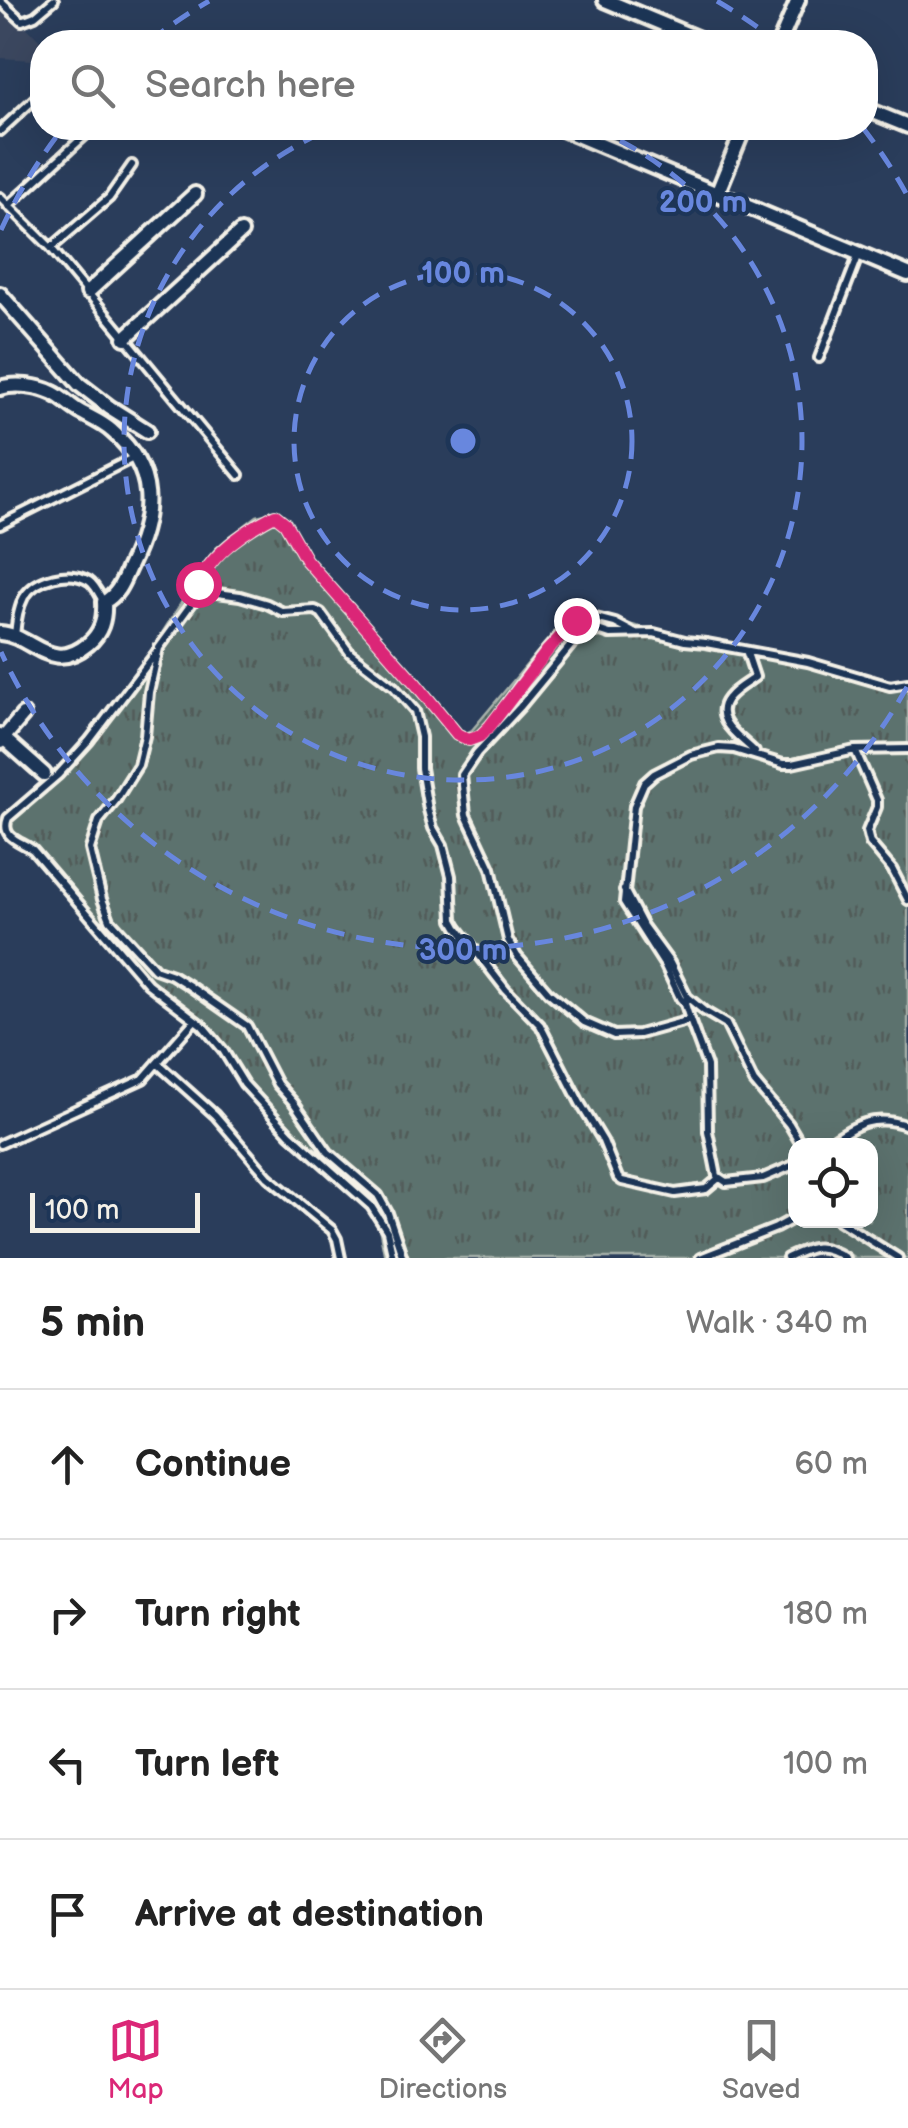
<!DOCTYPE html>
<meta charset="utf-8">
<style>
:root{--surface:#fff;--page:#f6f6f6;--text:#222;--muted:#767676;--line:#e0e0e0;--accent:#db2777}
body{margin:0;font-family:"Balsamiq Sans",sans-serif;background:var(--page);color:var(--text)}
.controls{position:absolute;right:30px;bottom:30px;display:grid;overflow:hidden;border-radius:20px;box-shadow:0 10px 40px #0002}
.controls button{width:90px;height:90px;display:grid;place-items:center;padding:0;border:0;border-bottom:2px solid var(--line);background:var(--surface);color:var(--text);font:50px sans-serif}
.scale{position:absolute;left:30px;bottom:25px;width:170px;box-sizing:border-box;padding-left:10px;border:5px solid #f4f1e8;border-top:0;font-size:28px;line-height:35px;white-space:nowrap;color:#f4f1e8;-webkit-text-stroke:8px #1d3557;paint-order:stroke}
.stop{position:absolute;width:30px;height:30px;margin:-22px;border:8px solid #db2777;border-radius:50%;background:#fff}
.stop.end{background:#db2777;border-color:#fff;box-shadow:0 2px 10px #0008}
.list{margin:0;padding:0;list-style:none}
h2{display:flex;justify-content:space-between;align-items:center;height:130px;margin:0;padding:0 40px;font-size:42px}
h2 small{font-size:32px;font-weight:400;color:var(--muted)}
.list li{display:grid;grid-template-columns:65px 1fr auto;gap:30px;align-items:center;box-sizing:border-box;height:150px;padding:0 40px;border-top:2px solid var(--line)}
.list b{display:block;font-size:38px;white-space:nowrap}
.list em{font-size:32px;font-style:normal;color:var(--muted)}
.icon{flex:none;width:55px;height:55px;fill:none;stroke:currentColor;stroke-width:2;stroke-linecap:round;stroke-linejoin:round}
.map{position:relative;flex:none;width:908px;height:1258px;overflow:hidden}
.search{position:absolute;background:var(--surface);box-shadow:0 10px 40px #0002;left:30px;right:30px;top:30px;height:110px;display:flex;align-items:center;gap:25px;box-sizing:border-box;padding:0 35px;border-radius:40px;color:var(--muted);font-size:38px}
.sheet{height:730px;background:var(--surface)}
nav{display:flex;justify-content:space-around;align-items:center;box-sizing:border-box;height:140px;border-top:2px solid var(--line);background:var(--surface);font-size:28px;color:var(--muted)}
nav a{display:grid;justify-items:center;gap:5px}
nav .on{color:var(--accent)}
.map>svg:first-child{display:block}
.built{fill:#3a475f}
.grass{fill:url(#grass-tufts);stroke:#a8b2ab;stroke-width:2.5;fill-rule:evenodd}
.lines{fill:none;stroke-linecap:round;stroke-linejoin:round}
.lane-casing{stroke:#f4f1e8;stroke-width:14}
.street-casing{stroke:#f4f1e8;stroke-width:20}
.lane{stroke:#1d3557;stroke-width:6}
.street{stroke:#1d3557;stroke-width:12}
.route{stroke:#db2777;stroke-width:12}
.ring{fill:none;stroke:#6887de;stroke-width:5;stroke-dasharray:18 12}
.centre{fill:#6887de;stroke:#1d3557;stroke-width:5}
.ring-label{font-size:30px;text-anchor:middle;font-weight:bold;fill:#6887de;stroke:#1d3557;stroke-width:8;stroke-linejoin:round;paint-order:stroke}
</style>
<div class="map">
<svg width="908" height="1258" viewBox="0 0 908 1258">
<defs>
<pattern id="grass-tufts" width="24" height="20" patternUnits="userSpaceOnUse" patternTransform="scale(2.5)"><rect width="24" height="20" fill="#5b726e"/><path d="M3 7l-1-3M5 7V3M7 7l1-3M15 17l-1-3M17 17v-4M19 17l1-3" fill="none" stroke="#515b58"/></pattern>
</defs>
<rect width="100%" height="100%" fill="#2a3d5b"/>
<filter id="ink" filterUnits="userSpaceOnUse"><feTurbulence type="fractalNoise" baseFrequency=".01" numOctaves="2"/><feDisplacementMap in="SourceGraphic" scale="20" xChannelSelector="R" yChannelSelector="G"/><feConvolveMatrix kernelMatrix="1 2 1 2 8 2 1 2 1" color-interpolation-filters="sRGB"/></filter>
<g filter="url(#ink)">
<!-- built -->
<path class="built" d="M0,0l42,43v12l-8,5 -34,-2z"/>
<!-- grass -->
<path class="grass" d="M269,513l8,6 14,28 163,184 10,3 8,-4 89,-106 13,-9 13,-2 90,24 154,27 42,18 35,-1v577h-53l-10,-7 -23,-6 -18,2 -23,11h-396l-6,-31 -6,-17 -37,-31 -104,-111 -20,-26 -58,-52 -119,-138 -29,-22 4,-10 69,-66 59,-83 78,-123 41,-32zM796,1146h74v74h-74z"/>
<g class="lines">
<!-- lane casing -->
<g class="lane-casing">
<path id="lane" d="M0,1l22,20 13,-5 19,-16
M0,131l42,-39
M0,197l51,51 188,227
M8,206l85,-78
M51,248l58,-50 23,-33
M819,358l40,-104
M0,525l133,-67
M197,596c4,-38 46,-64 78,-81l10,8 21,37 110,124 41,50 12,6 11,-4 10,-10c29,-35 56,-86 94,-111l31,8 17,9
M15,636c1,-13 3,-28 9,-39 12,-19 46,-28 65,-16 6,4 10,13 14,20
M156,653l-67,88 -31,34 -50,43c-8,20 13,23 25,32l115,134 54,41 21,25 21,34 46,50 81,72 16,25 6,27
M747,653l8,24c-8,6 -20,12 -27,21 -18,22 14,40 27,54
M855,750l22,50v7l-10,24 3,12 22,26 16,31
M624,890l19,36 27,37 17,34 -2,7 5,16 -51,14 -25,1 -30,-13 -36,-30 -31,-36 -9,-16 -17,-72 -25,-53 -4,-40 15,-22 43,-46 52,-63 14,-10 15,-3 9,3 44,-1 31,8 21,2 102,19 82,24 18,-3
M687,997l17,14 22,13 28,58 35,42 13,22
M685,1004l-5,-6 -15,-32 -41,-64 10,-96 10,-23 10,-9 37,-19 28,-7 15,1 49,15h9l63,-14 53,-1
M690,1020l17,46 1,65 9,45 9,6 37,-4 33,-14
M157,1063l38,-43
M0,1144l143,-65 14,-16 58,52 53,62 64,53 5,9 4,19
M824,1146c30,-20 48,-34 84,-20
M838,1220l60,38
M403,1258l-15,-45 -10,-18 -50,-43 -34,-49 -17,-19 -30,-58 -59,-41 -16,-10 -17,-6 -45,-49 -8,-21 -12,-50 9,-28 17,-21 22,-35 7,-29 4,-44 10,-44 38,-52 13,-4 30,4 27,8 16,8 32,-2 6,3 29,40 44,34 21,24 6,26v31l7,42 5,18 10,17 8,31 2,44 4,7 49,63 34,35 40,78 23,38 15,37 4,3 53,12 31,-4 13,-11
M700,1258l76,-30 20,-11
M787,1258c25,-12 35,-16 58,0"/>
</g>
<!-- street casing -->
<g class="street-casing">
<path id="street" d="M605,0l101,42
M780,42l18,-42
M866,109l42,17
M560,128l348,146
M717,194l27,-66
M88,292l107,-98
M0,294l79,90 30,23 38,24
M125,338l116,-106
M0,388c15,-5 39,-2 53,5 10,5 17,13 26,18 12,7 23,11 33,20 46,39 42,85 18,134 -7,15 -11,29 -26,37 1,18 -3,31 -16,42 -37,31 -56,-9 -88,-11
M0,735l44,39
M0,742l23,-27"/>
</g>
<!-- lane -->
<use href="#lane" class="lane"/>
<!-- street -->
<use href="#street" class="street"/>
</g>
</g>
<g class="lines" filter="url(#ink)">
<!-- route -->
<path class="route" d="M198,584c14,-31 48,-54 77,-69l10,8 21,37 110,124 41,50 12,6 11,-4 10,-10 58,-76 28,-30"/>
</g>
<!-- distance rings -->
<g class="ring">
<circle cx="463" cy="441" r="169"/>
<path d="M593 128A339 339 0 1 1 333 128"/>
<path d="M907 687A508 508 0 0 1 1 652M1 230A508 508 0 0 1 63 128M150 41A508 508 0 0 1 209 1M717 1A508 508 0 0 1 776 41M863 128A508 508 0 0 1 907 195"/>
</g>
<circle cx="463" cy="441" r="15" class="centre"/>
<g class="ring-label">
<text x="703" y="212">200 m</text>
<text x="463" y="283">100 m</text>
<text x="463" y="960">300 m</text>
</g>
</svg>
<div class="controls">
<button><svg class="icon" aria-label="locate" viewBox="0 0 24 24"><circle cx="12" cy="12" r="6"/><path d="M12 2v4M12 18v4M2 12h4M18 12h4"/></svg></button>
</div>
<div class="scale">100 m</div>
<div class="stop" style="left:198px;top:584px"></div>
<div class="stop end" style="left:576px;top:620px"></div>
<div class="search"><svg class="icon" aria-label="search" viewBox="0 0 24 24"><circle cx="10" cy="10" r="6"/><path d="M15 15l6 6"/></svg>Search here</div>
</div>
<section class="sheet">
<h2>5 min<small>Walk · 340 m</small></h2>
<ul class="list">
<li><svg class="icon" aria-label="ahead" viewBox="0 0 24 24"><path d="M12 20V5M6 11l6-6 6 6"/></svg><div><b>Continue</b></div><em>60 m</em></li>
<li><svg class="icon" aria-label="right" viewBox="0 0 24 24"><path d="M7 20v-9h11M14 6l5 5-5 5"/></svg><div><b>Turn right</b></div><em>180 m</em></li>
<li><svg class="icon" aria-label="left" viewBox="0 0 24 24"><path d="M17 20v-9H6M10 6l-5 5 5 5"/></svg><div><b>Turn left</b></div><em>100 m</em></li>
<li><svg class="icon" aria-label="arrive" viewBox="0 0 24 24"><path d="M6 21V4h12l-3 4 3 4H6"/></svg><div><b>Arrive at destination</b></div></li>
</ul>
</section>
<nav>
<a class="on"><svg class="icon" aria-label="map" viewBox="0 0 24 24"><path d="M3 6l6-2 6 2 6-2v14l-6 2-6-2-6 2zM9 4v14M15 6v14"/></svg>Map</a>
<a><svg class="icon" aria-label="directions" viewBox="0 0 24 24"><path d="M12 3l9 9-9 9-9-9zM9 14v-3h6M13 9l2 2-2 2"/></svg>Directions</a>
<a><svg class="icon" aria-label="saved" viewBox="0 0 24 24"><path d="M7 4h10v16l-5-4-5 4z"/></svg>Saved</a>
</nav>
